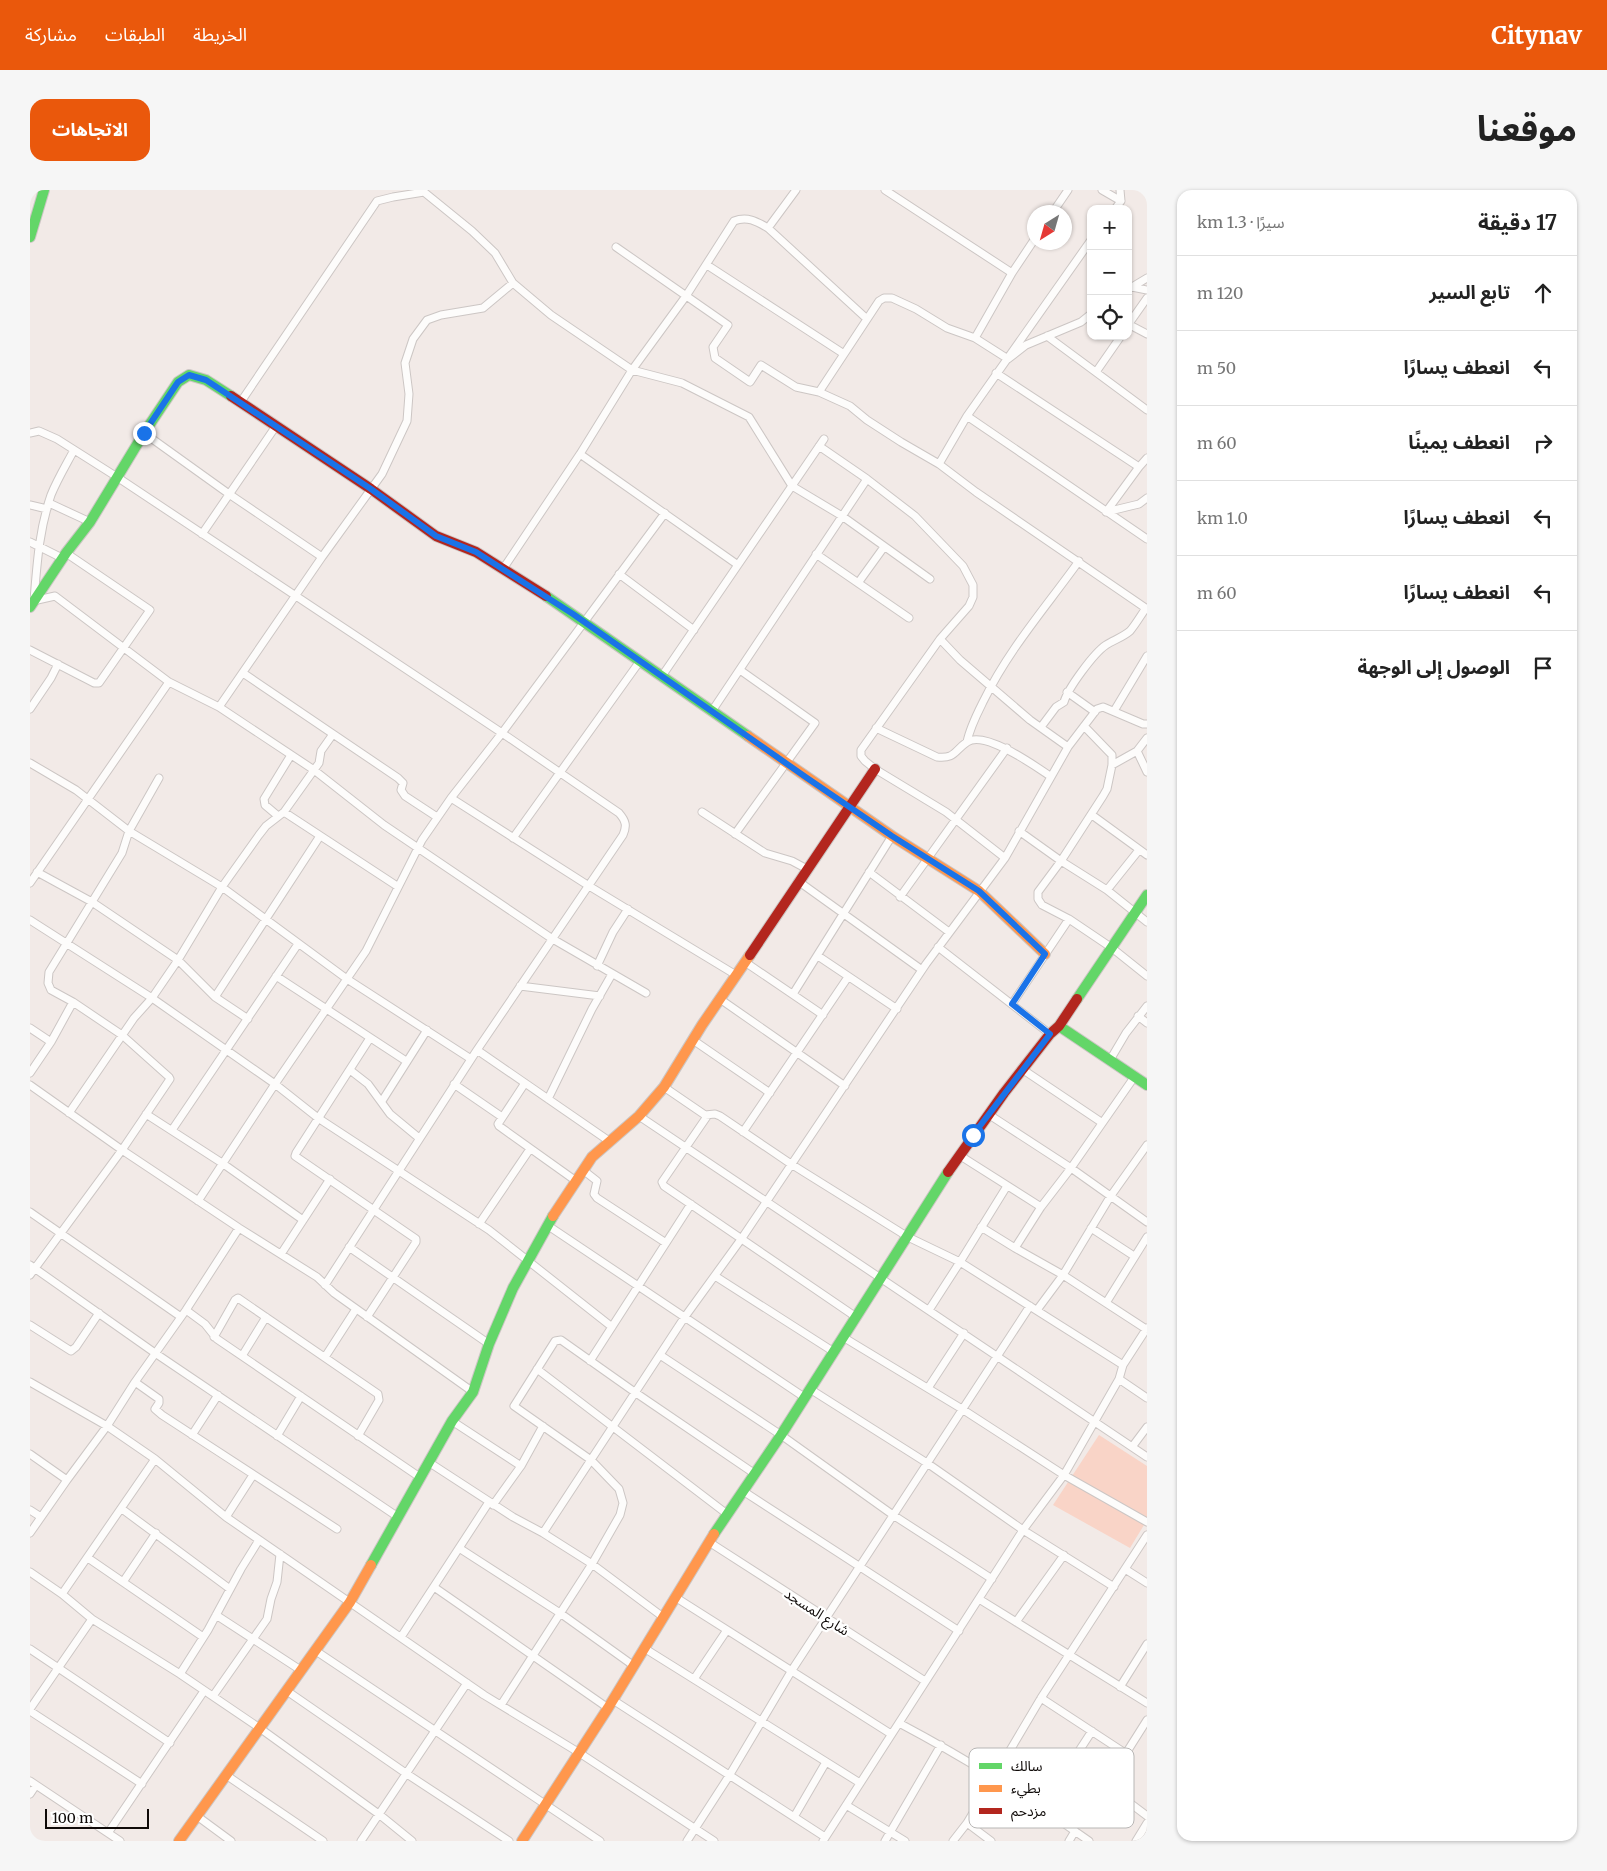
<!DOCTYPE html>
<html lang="ar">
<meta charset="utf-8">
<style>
:root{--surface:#fff;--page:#f6f6f6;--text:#222;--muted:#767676;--line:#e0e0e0;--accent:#ea580c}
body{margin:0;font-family:Merriweather,"Noto Sans Arabic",serif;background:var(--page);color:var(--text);direction:rtl}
.controls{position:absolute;right:15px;top:15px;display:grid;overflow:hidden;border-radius:10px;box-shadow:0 1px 4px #0004}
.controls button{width:45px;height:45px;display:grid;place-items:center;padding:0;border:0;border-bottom:1px solid var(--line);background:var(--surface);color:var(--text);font:25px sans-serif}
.compass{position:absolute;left:997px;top:15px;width:45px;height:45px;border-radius:50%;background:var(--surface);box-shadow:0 1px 4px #0004;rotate:217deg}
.scale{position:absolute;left:15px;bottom:12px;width:104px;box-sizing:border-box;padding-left:5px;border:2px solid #0f0a08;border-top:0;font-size:14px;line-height:18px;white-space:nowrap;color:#0f0a08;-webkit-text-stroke:4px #fff;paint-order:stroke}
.stop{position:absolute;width:15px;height:15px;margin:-11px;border:4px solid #1a73e8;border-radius:50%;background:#fff}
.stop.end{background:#1a73e8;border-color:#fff;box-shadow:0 1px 5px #0008}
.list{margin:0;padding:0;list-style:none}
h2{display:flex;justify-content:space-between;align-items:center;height:65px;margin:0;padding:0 20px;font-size:21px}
h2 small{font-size:16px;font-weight:400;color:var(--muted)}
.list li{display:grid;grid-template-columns:32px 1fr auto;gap:15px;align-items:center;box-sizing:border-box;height:75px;padding:0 20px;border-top:1px solid var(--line)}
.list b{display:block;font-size:19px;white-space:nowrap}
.list em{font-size:16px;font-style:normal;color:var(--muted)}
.icon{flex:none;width:28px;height:28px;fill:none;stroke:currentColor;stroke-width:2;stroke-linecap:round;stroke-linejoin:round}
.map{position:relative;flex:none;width:1117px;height:1651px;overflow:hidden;direction:ltr;border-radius:15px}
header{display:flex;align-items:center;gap:30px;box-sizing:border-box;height:70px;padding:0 25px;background:var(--accent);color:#fff}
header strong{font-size:24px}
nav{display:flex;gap:28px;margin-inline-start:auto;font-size:18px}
.intro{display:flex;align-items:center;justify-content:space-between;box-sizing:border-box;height:120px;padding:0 30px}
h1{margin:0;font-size:35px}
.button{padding:12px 22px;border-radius:15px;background:var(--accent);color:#fff;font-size:18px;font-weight:700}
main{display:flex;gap:30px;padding:0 30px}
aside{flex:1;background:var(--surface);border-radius:15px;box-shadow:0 1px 4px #0004}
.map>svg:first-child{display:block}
.green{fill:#f9d4c7}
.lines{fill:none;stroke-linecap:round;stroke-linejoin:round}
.street-casing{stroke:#ccc6c4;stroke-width:9}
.fast-casing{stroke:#ccc6c4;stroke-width:12}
.slow-casing{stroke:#ccc6c4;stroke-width:12}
.jam-casing{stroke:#ccc6c4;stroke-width:12}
.street{stroke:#fdfcfb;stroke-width:7}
.fast{stroke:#63d668;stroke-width:10}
.slow{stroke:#ff974d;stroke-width:10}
.jam{stroke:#b3261e;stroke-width:10}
.route{stroke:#1a73e8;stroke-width:6}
.labels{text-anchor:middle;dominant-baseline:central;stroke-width:4.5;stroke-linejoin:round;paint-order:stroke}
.street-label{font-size:14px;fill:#0f0a08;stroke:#fff}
.key{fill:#fff;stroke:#b7b6b5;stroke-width:1}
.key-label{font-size:14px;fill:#0f0a08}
</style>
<header>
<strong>Citynav</strong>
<nav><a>الخريطة</a><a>الطبقات</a><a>مشاركة</a></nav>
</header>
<div class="intro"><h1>موقعنا</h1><a class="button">الاتجاهات</a></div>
<main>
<aside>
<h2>17 دقيقة<small>سيرًا · 1.3 km</small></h2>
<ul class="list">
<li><svg class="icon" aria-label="ahead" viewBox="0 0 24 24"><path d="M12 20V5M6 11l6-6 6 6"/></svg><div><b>تابع السير</b></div><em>120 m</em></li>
<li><svg class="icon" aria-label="left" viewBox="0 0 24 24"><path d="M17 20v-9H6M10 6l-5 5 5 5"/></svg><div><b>انعطف يسارًا</b></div><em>50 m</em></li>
<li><svg class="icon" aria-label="right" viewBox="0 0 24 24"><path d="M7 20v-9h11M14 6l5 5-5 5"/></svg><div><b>انعطف يمينًا</b></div><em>60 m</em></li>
<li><svg class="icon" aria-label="left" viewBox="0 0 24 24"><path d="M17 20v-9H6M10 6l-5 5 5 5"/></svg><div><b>انعطف يسارًا</b></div><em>1.0 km</em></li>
<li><svg class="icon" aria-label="left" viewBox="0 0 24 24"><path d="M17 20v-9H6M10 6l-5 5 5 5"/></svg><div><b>انعطف يسارًا</b></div><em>60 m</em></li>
<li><svg class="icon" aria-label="arrive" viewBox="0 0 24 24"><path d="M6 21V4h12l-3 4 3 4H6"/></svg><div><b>الوصول إلى الوجهة</b></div></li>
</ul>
</aside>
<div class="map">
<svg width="1117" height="1651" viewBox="0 0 1117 1651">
<rect width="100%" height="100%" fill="#f2eae7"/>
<!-- green -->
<path class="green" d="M1069,1245l48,31v54l-17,28 -77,-43z"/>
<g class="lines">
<!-- street casing -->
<g class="street-casing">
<path id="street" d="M855,0l127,83
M1072,0l19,11
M1116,0l1,1
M1085,19l6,-8 -1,-11
M1023,22l15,-22
M738,38l28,-38
M586,57l112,78 -15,22 2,11 35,24 11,-17 35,22 23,5 31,14 17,14 34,22 38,22 37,28 171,117
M677,75l137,89
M1102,97l15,-9
M1098,99l4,-2 15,3
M1098,134l19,10
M1098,135l19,-27
M1017,146l100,74
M945,148l37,-65 22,-33
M1066,182l25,-36
M966,183l143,94 -33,45
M789,202l60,-91 5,-3h8l24,11 31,19 28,10 33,21 18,-14 55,-23 10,-8
M210,213l137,-202 16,-4 31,-5 48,39 23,22 18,30 38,32 81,55 50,13 67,34 43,69 50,30 88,63
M937,226l180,123
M0,243l9,-2 18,8 60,38 385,256 117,80c7,8 8,13 4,22l-146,215 -152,235
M114,243l85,61 93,63
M789,256l48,33 48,37 48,50 10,19v12l-4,9 -29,33 -79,111v6l4,5 10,8 71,43 59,46
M550,264l158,111
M909,274l28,-48 124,-176
M1109,277l8,-9
M19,313l41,19
M0,315l17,4
M1076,322l33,-8 8,-6
M172,344l74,-108
M0,352l32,16
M786,364l93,64
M473,379l77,-115 52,-84 54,-74 48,-75c13,-5 22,0 34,7l99,91
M589,384l75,56
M828,393l26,-36
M4,410c3,-36 5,-70 17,-105 6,-15 15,-30 23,-45
M3,411l22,-5 114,86 50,25 95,63 70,55 167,113 95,55
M910,449l20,21 70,60 38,27
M0,460l64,33h5l51,-73 -84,-57
M213,483l155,105 5,5 -2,7 4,6 32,21
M632,486l162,-237
M1037,502l28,20
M189,517l103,-150 60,-83 25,-53 2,-27 -4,-31 8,-24 14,-19 14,-5 42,-7 30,-25
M0,519l21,-31 7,-14
M682,521l155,-232
M1084,521l33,-55
M1054,536l28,29v10l-5,24 -4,7 -42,65 -23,31v7l4,6 27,14 43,29 35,28
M1011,537l15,-20 8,-5c4,-14 30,-49 42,-57 8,-5 17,-8 24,-14 6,-7 11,-16 16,-23
M846,538l61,29c18,2 17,-6 30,-15 18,-12 68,24 83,34
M937,552c3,-15 10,-28 17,-42 25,-51 62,-93 95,-139
M1107,561l10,21
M0,573l46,27 53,41 93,56 125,92 124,80
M1082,575l25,-14 10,-13
M421,608l138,88 147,89
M254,622l113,74
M672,622l63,41 27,8 15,8
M1062,625l55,40
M248,626l-13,-11 -1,-6 27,-44
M989,641l42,30 46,29 40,32
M705,644l80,-111 -75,-53
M483,648l127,-177
M7,682l55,30 86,58 37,37 33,22
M839,682l80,60
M768,691l124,89
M0,693l139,-201
M1077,700l32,-40
M870,707l107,-149
M0,730l122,78 123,86 43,34 171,112 123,97
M908,757l112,87
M788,766l79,53
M715,772l78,53
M567,776l16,-34 15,-23
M246,786l130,85
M490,796l80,10
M763,804l99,-158
M185,807l105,-161
M690,809l125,87
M982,814l57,-85
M1108,826l9,7
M0,838l21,14
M663,850l77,53
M447,860l132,91
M1080,870l16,-27 21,-27
M992,879l79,53
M320,880l18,14 22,30 29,24
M0,883l21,-31 22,-40
M1105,886l-64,92 -30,39 -26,41 48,27 83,54
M495,893l-27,41 1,2 77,55
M424,894l48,33
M0,895l92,65 117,78 78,49 17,16 139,99
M634,897l41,28 10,-1 5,2 71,48 117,73 52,25 163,103
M518,909l44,-90 20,-35
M352,911l45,-71
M39,923l65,-95 18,-20 26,-38 44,-73 37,-52 7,-9 18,-14 35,-49 2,-12 12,-17
M116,924l76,49 81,57
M958,924l83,54 76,54
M678,925l-46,67 2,4 192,131
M609,926l508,341
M142,940l126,-186
M713,942l105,-155
M929,965l82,52
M553,980l14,11 -3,13 3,4 69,45
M168,1011l77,-117 91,-133 56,-111 29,-42 51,-65 163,-220
M0,1022l151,105
M449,1034l51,-75
M517,1035l257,172
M951,1037l34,21
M1061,1038l43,28
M319,1057l140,97
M251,1064l49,-75
M0,1075l125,88 243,164
M0,1085l92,-125 48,-71 -1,-2 -47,-42 -49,-33 -22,-12 -3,-7 1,-11 73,-119 7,-22 30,-53
M685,1086l119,76
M1076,1113l41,-66
M156,1120l19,14 12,15 204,139
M899,1120l31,-48 47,-76
M1007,1120l26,-35 47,-78 37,-52
M337,1127l49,-75v-3l-121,-83 1,-3 74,-115
M0,1135l41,26 5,-4 23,-34
M184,1147l21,-37 3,-2 140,96 1,6 -21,36
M813,1147l119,72 102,66 83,47
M630,1165l121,80 112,80 99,64
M212,1166l24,-39
M295,1167l31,-48
M560,1171l101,-157
M507,1179l190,145
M1089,1189l28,19
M0,1192l77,44 48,33 71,58 258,178 94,57 136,89
M105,1192l24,17v4l-4,6 7,6 175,114
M898,1198l36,-55
M780,1199l117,74 96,67 91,57
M422,1231l69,45
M162,1245l26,-40
M247,1246l24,-40
M1102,1257l15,-20
M0,1264l37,26
M400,1273l83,54 30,16 49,31 71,53
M713,1301l216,140
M463,1315l28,-39 22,-40
M92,1319l108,80
M0,1320l11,7
M196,1327l27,-42
M0,1343l37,-53 40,-54 28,-44 51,-72 53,-82
M513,1343l141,-215 58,-80 184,-274 79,-106 63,-111 29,-38 6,-2 40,17h4
M679,1352l216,139
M429,1358l101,65 74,53
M58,1368l115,79
M1095,1379l22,14
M0,1382l32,22 30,25 88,55 81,55 119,86 32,26
M93,1392l33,-49
M404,1397l174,121
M32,1404l93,-135
M645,1407l216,137
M949,1409l168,104
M186,1425l86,56
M986,1432l48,-67
M371,1447l88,-135
M614,1458l216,135
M0,1459l140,94
M286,1461l284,190
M150,1484l28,-44 33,-61 18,-29
M664,1489l33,-49
M1090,1497l27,-43
M257,1501l120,83 102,67
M183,1506l54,-77 4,-20 6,-17 3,-28
M1011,1508l84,55
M583,1510l212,137
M471,1515l91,-141 28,-49 3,-12 -4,-14 -28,-29 -77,-54 41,-65 6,-1 75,53 119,81
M0,1519l62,-90
M0,1521l112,73
M869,1533c66,35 129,74 190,118
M1041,1574l35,21 41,31
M196,1585l97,66
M0,1591l90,60
M1076,1595l41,-65
M0,1604l6,-9
M816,1615l59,36
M1011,1619l51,-78
M167,1626l34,25
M764,1627l32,-55
M937,1633l24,18
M78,1643l96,-142
M331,1651l106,-158
M657,1651l42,-65 63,-106 238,-364
M793,1651l200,-311 41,-55 55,-96 4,-14 24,-37
M855,1651l56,-96
M923,1651l14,-18 74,-125 106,-163
M1039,1651l6,-10
M1106,1651l11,-18"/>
</g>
<!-- fast casing -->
<g class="fast-casing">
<path id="fast" d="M0,47l14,-47
M516,406l202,140
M0,417l36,-54 24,-31 54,-89 34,-51 11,-7 17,5 25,16
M1047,809l70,-104
M1029,836l88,59
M684,1344l67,-99 167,-263
M341,1375l81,-144 21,-29 16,-48 24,-56 40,-72"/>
</g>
<!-- slow casing -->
<g class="slow-casing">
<path id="slow" d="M718,546l144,100 87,55 66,63
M523,1026l39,-59 47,-41 25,-29 38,-62 48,-70
M149,1651l171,-239 21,-37
M492,1651l86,-133 106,-174"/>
</g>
<!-- jam casing -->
<g class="jam-casing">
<path id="jam" d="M201,206l140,93 65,47 40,16 70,44
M720,765l125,-186
M918,982l56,-79 46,-59 9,-8 18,-27"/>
</g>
<!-- street -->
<use href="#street" class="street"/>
<!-- fast -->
<use href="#fast" class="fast"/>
<!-- slow -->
<use href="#slow" class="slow"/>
<!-- jam -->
<use href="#jam" class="jam"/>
</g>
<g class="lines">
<!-- route -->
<path class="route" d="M114,243l34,-51 11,-7 17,5 165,109 65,47 40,16 97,62 234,164 85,58 87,55 66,63 -33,50 38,30 -77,101"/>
</g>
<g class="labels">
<!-- street labels -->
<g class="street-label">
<text transform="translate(787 1422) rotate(33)">شارع المسجد</text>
</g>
</g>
<!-- legend -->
<rect x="939" y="1558" width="165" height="80" rx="8" class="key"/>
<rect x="949" y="1573" width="23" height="6" fill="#63d668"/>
<rect x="949" y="1595" width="23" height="7" fill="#ff974d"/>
<rect x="949" y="1618" width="23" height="6" fill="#b3261e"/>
<g class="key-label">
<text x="981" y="1581">سالك</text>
<text x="981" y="1603">بطيء</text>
<text x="981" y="1626">مزدحم</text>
</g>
</svg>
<div class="controls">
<button>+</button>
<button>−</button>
<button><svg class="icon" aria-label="locate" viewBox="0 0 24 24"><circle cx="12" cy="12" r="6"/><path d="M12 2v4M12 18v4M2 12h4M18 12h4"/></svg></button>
</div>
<svg class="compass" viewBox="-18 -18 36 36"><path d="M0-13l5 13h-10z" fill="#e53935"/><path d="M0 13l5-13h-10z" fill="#767676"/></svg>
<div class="scale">100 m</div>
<div class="stop" style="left:943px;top:945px"></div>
<div class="stop end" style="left:114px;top:243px"></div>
</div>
</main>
